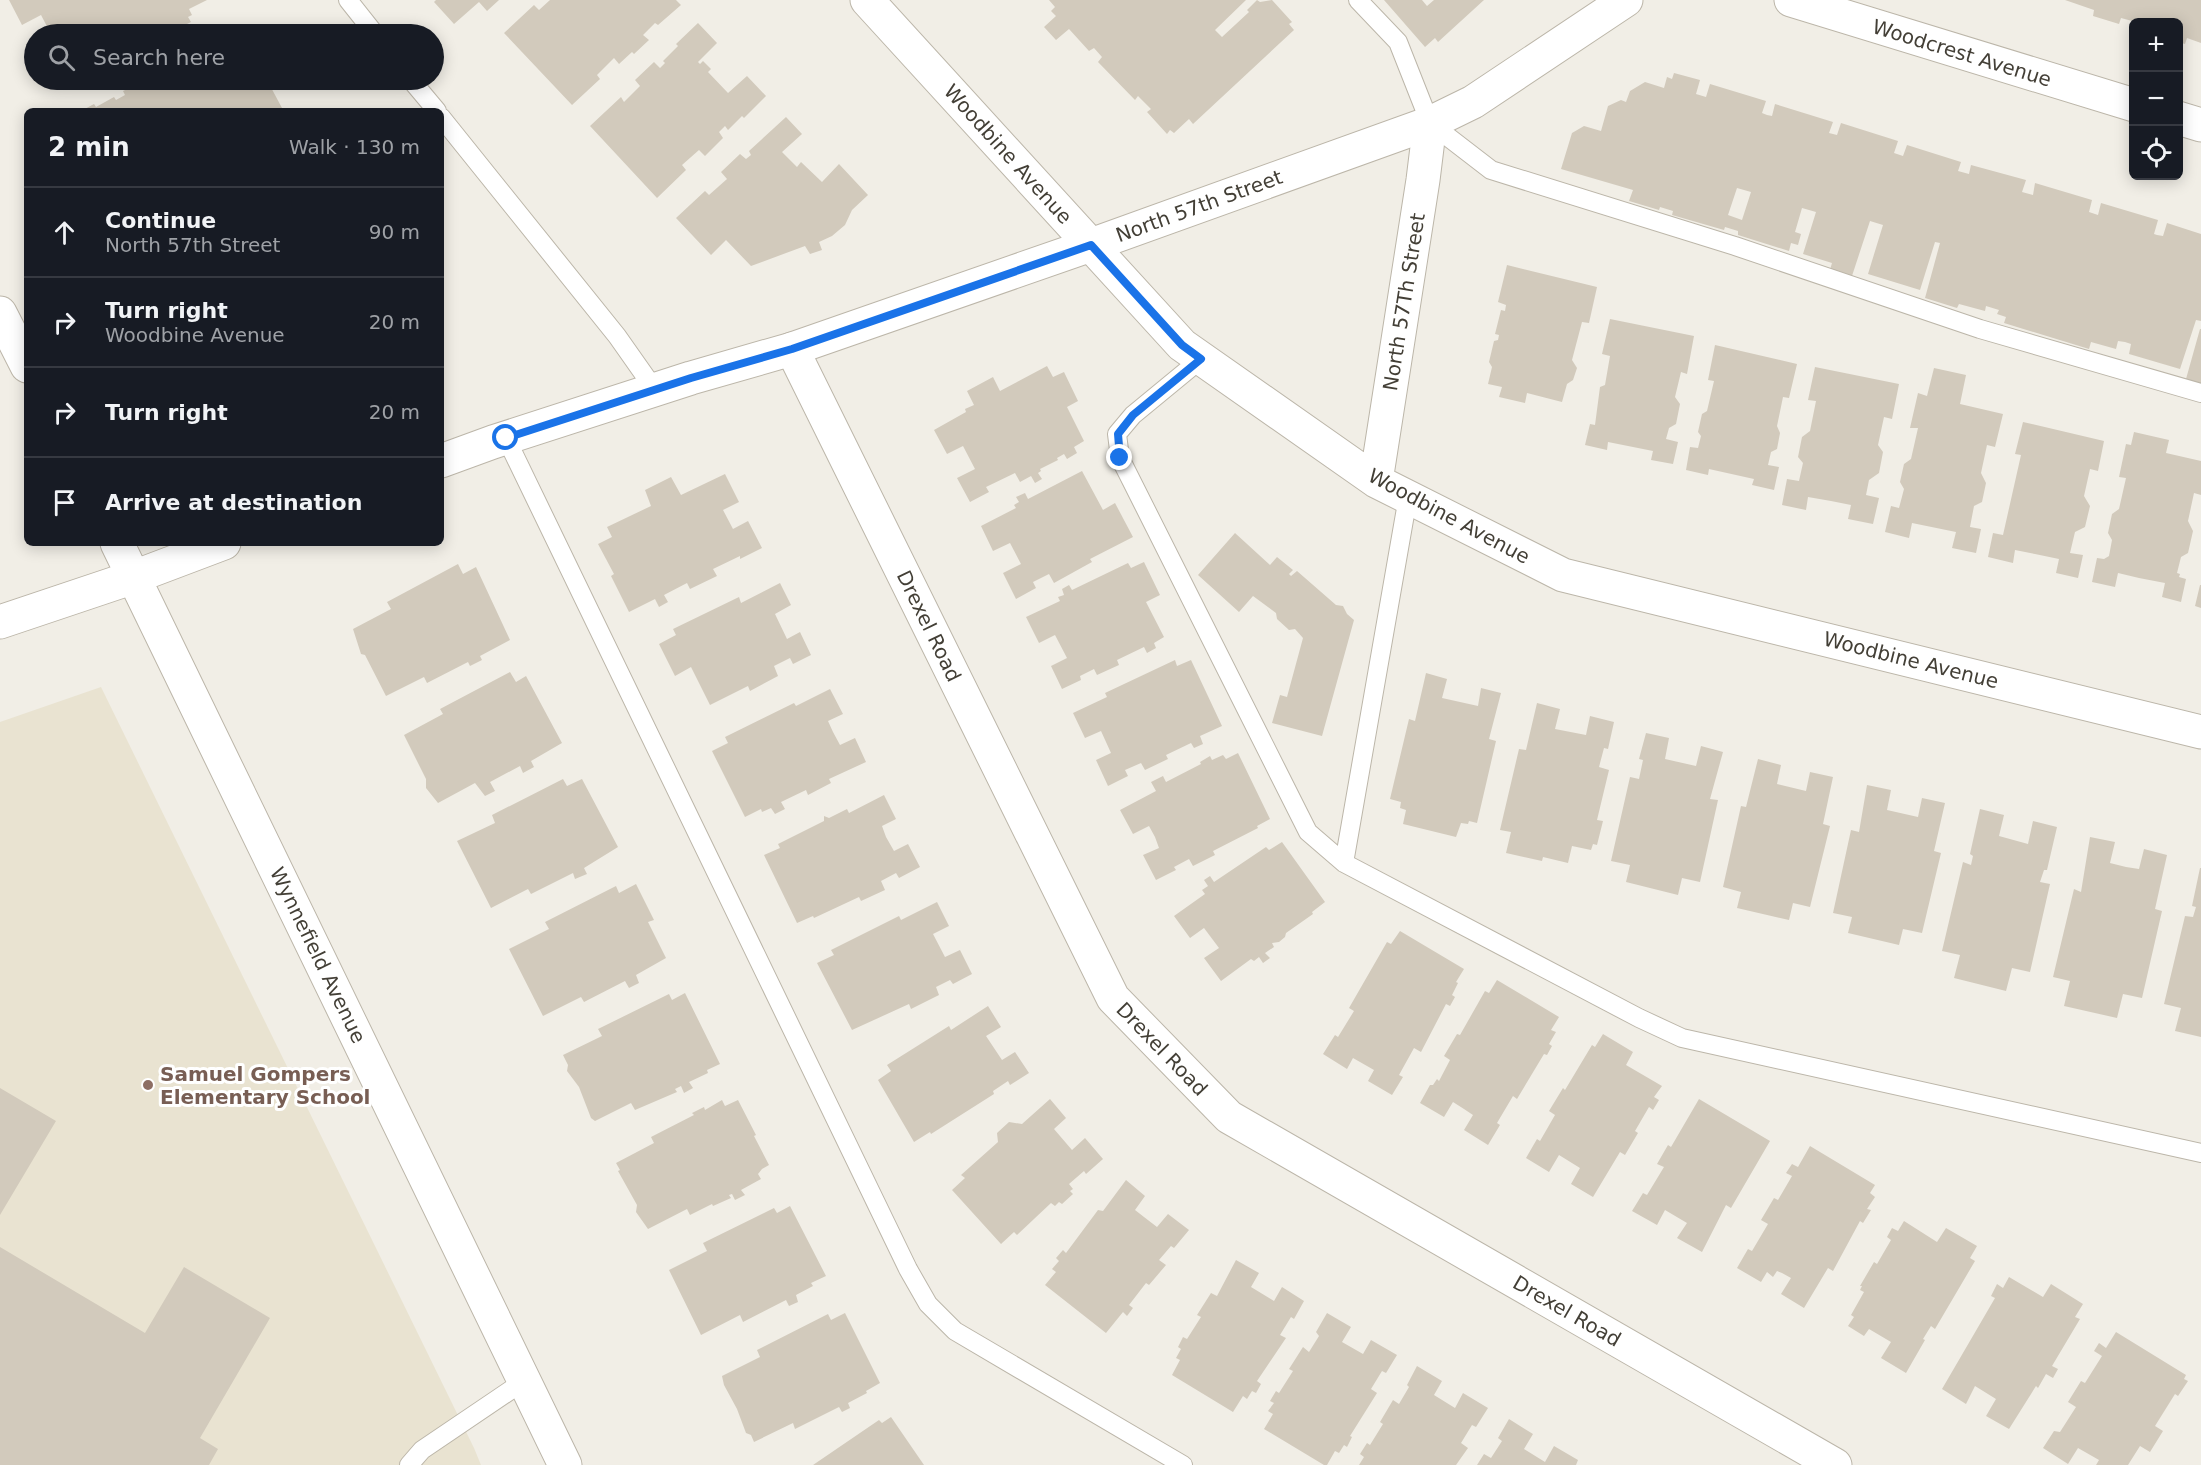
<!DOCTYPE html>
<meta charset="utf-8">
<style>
:root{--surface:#171b24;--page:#20242c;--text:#f1f3f6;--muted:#9ea1a6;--line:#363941}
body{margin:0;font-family:"DejaVu Sans",sans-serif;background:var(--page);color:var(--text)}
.controls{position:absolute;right:18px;top:18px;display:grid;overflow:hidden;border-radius:9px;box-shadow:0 3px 15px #0003}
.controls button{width:54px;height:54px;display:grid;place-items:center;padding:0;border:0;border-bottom:2px solid var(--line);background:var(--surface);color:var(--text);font:30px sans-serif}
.stop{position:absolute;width:18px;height:18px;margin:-14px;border:4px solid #1a73e8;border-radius:50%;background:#fff}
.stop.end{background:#1a73e8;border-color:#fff;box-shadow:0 2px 6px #0008}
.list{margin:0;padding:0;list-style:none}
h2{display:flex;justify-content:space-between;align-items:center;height:78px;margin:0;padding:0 24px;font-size:26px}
h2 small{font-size:20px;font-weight:400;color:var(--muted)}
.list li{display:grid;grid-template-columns:39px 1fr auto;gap:18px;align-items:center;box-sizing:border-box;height:90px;padding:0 24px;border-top:2px solid var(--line)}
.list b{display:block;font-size:22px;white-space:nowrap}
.list p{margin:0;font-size:20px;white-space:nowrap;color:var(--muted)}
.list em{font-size:20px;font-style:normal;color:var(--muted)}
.icon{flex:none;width:33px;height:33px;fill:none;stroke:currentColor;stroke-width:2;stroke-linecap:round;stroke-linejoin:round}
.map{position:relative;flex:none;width:2201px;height:1465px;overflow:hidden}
.search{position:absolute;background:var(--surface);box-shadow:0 3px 15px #0003;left:24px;top:24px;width:420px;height:66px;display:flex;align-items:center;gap:15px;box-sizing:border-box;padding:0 21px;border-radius:33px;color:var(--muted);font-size:22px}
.panel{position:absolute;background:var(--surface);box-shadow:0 3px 15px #0003;left:24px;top:108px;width:420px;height:438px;border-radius:9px}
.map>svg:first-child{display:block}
.education{fill:#e9e3d1}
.building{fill:#d2cabc;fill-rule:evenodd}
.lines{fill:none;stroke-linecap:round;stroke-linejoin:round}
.service-casing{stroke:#bcb6a9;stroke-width:20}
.minor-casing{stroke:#bcb6a9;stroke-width:35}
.tertiary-casing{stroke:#bcb6a9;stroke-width:35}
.service{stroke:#fff;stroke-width:18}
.minor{stroke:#fff;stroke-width:33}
.tertiary{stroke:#fff;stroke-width:33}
.route{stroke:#1a73e8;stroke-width:8}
.education-dot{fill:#8d6e63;stroke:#fff;stroke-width:2}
.labels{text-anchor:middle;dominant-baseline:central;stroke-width:6;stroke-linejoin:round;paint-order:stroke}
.street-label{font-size:20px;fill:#433f36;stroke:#fff}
.education-label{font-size:20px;font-weight:bold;fill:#785e54;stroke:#fff;text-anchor:start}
</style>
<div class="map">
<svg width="2201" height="1465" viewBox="0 0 2201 1465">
<rect width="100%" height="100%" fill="#f1eee6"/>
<!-- education -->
<path class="education" d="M101,687l373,761 7,17h-481v-743z"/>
<!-- building -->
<path class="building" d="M9,0h198l-18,9 3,6 -4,2 3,5 -24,12h-116l-10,-19 -19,10z
M436,0h63l-12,11 -8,-9 -25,22 -20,-22z
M550,0h126l5,5 -23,20 -3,-2 -12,12 6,5 -15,14 -2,-2 -13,12 -5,-6 -17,17 3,4 -28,26 -68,-72 30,-28 5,5z
M1049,0h197l-31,30 7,7 27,-25 -2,-2 10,-10 3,2 12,-2 20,22 -3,2 5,6 -101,94 -4,-5 -15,14 -4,-3 -3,4 -20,-22 4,-3 -13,-13 -3,4 -37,-38 4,-5 -8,-9 -5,3 -20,-22 -13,11 -12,-13 12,-11 -5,-5 4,-4z
M1384,0h38l5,6 7,-6h50l-46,42 -3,-4 -10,9z
M2065,0h136v43l-14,-5 -2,6 -7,-2v-20h-42l-15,-4 -2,6 -26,-8 1,-6z
M698,23l19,20 -19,19 2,2 3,-3 8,8 -3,3 20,21 19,-17 19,20 -22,22 -2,-2 -14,14 -3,-4 -6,6 4,6 -18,18 -6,-6 -17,15 4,5 -29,28 -67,-72 31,-29 3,5 16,-16 -5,-6 19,-18 6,6 5,-5 -2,-2 15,-15 -2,-2z
M1674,73l26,7 -4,14 10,3 4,-13 56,17 -4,12 5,2 5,1 3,-12 58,18 -4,11 8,2 4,-12 57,18 -4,12 9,3 4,-11 54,17 -3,9 11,3 2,-9 55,15 -4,12 11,3 2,-12 57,17 -3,12 9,3 3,-12 57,17 -4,14 3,1 6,1 4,-13 34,11v87l-5,-1 -16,49 -51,-15 2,-10 -6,-2 -7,-1 -2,8 -25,-7 -2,7 -85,-26 2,-6 -9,-3 2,-4 -13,-4 -1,5 -26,-7 -2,4 -32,-10 15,-55 -5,-1 -15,48 -52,-16 15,-49 -13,-4 -19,58 -22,-6 3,-10 -29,-9 13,-42 -14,-4 -7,24 6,2 -3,11 -7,-2 -2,8 -51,-16v-4l-13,-4 -1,3 -52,-15 1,-4 -13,-4 -1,3 -30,-9 4,-11 -72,-21 11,-36 12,-7 17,5 7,-25 13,-6 5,2 4,-11 15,-9 19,6 3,-11 5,2zM1737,188l14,4 -9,28 -14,-5z
M49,80h27l-21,10z
M146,80h5l2,3 6,-3h108l15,28 -6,3h-195l13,-7 2,3 18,-10 2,3 9,-5 -2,-4z
M786,117l16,17 -20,18 15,15 4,-5 21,20 17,-18 29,31 -16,15 -7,15 -13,11 -13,6 3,8 -12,4 -5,-8 -54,20 -25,-26 -15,15 -35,-37 29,-27 4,4 18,-16 -6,-7 19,-18 6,5 5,-4 -2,-4z
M1507,265l90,22 -8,36 -7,-1 -10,38 5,8 -4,12 -6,4 -5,18 -35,-9 -2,10 -26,-6 3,-10 -14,-3 4,-17 -3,-5 5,-21 4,-1 1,-5 -4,-1 6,-24 4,1 1,-6 -8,-3z
M1610,319l84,17 -7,38 -6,-2 -6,25 5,7 -4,20 -7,4 -3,11 12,3 -5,22 -22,-4 2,-9 -45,-9 -1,8 -22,-5 5,-21 5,1 5,-38 5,-2 5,-29 -8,-2z
M2200,329h1v55l-15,-5z
M1715,345l82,19 -8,34 -6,-1 -6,29 3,7 -3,16 -6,3 -3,13 11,2 -5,23 -22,-5 2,-6 -45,-10 -1,6 -22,-5 4,-23 8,1 3,-12 -3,-4 4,-18 5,-3 7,-30 -6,-1z
M1047,366l6,11 11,-5 14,29 -11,6 17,34 -10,6 3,6 -10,6 -3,-5 -7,4 1,2 -18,9 1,2 -3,2 4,6 -7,4 -4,-7 -11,6 -5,-9 -29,14 3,5 -19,10 -13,-24 18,-9 -12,-23 -16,8 -13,-24 32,-18 -1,-3 9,-4 -7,-14 26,-14 7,14z
M1815,367l84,17 -7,35 -8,-2 -6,28 5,7 -4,21 -10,7 -3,15 13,3 -6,26 -25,-5 3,-14 -20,-4 -23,-4 -2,13 -24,-5 5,-26 12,2 4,-18 -5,-6 4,-20 8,-6 6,-30 -8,-1z
M1934,368l32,7 -6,29 43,10 -8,33 -8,-2 -6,28 5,10 -4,19 -8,4 -4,21 11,2 -5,24 -24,-5 4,-16 -44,-9 -3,15 -24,-6 6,-26 8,2 5,-19 -4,-7 4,-18 7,-5 7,-31h-8l8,-35 9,3z
M2023,422l81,19 -6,30 -8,-2 -6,27 6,10 -5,21 -10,5 -5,21 13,2 -5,23 -22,-5 3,-14 -24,-5 -20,-4 -2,13 -25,-6 5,-24 10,2 18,-80 -6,-1z
M2134,432l35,8 -3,13 35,8v34l-7,-2 -6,28 5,10 -5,22 -7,4 -4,16 3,1 -1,3 7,2 -5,23 -19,-5 3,-14 -26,-5 -21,-5 -3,14 -23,-5 5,-24 7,1 5,-3 3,-16 -4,-7 4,-19 7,-5 7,-31 -7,-1 7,-33 5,1z
M1082,471l21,39 12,-7 18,34 -43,22 2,3 -38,21 -5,-9 -16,8 3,6 -20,11 -13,-26 18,-9 -11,-21 -17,8 -12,-25 35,-18 -2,-3 5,-3 -3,-5 9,-4 3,6z
M725,474l14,28 -16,8 10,19 15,-8 14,27 -22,11v-3l-27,13 4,7 -27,13 -3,-6 -23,12 4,7 -9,5 -4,-8 -26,13 -18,-36 3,-2 -16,-30 14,-7 -5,-10 44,-21 -6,-16 26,-13 10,18z
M1235,533l35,32 7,-8 16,13 -4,4 2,2 6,-5 39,34 7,1 4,8 7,6 -32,116 -50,-13 8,-28 7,2 16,-59 -8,-9 -6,1 -12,-11 -1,-6 -23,-17 -14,16 -41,-37z
M1144,562l16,33 -14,7 18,35 -10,6 2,5 -9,5 -3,-6 -27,13 2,5 -22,10 -3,-6 -14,7 1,4 -19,9 -11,-23 16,-8 -12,-23 -16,8 -13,-26 34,-16 -2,-4 6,-2 -2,-6 7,-4 3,5 56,-27 3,5z
M458,564l5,10 13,-7 34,73 -30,16 2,4 -12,6 -2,-4 -41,21 -3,-6 -38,19 -21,-41 -4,-1 -8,-25 38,-20 -4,-7z
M780,583l11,22 -16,9 12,25 13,-7 11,23 -18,9 -3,-6 -16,8 4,10 -28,15 -2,-5 -38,19 -19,-38 -16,9 -16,-32 17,-9 -3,-6 66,-32 2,6z
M2200,585h1v23l-6,-2z
M1175,660l2,6 14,-6 31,66 -22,10 3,8 -9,4 -3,-5 -25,12 2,4 -23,11 -4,-7 -16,7 3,6 -20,10 -12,-26 15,-7 -10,-22 -16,7 -12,-25 34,-16 -2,-4z
M510,672l6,10 10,-6 36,67 -31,18 3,6 -11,6 -3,-7 -30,16 5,9 -10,5 -10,-13 -37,20 -12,-15v-9l-22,-44 39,-21 -3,-5z
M1426,673l21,6 -5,19 36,8 3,-18 20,5 -12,46 7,2 -19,82 -8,-2 -1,3 -7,-1 -5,14 -53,-13 3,-14 -6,-2 1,-6 -11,-3 19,-80 6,2z
M830,689l13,25 -15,7 5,11 7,13 15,-7 11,24 -37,17 2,4 -23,12 -2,-5 -25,12 4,7 -10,5 -4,-6 -9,4 -1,-3 -16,8 -33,-66 16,-8 -3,-6 69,-34 2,3z
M1537,703l23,6 -5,20 31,6 4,-19 24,6 -6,27 -4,-1 -5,19 10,3 -12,50 6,1 -6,24 -4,-1 -2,6 -19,-4 -4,17 -25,-6 -1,4 -36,-8 5,-21 -11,-2 19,-81 7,1z
M1646,733l23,5 -4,21 31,7 5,-20 22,6 -13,47 8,1 -18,82 -18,-4 -4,17 -52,-13 4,-17 -19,-4 19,-84 9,2 4,-19 -4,-1z
M1238,753l32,66 -13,7 1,2 -45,23 2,4 -22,11 -4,-7 -15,8 2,3 -20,10 -13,-25 16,-7 -4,-11 -6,-11 -16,8 -13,-24 36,-19 -5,-9 12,-6 3,6 35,-18 -1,-2 10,-6 2,4 11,-5 3,4z
M1758,759l23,6 -4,19 29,7 4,-19 23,5 -10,47 7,2 -20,81 -17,-4 -4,17 -52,-12 4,-16 -18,-5 18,-81 5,1z
M563,779l4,7 15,-7 36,68 -34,21 3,6 -12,5 -2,-6 -42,21 -3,-5 -37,19 -34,-67 38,-18 -3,-8z
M1867,785l24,5 -4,20 31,7 4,-19 23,5 -11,48 7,2 -19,80 -19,-4 -4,16 -51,-12 4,-16 -19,-4 18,-83 8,2z
M884,795l12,24 -14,7 4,11 8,14 14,-7 12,23 -21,11 -3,-5 -15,8 4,9 -24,11 -2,-4 -45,21 -1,-2 -16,7 -33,-68 16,-7 -2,-4 46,-23v-5l5,2 18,-9 2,4z
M1980,809l24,6 -5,21 29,8 5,-23 24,6 -10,43h-3l-4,12 10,2 -20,88 -18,-4 -6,23 -52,-13 6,-23 -18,-4 21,-89 8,3 2,-9 -3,-2z
M2090,837l25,5 -5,21 16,4 13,2 5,-20 23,6 -12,54 7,2 -20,87 -19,-4 -6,24 -53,-12 6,-25 -17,-4 21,-88 7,3z
M1282,842l43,60 -13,10 1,2 -27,19 -1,4 -6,5 -7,1 2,4 -9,6 5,5 -7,5 -4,-6 -5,4 -3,-2 -30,22 -17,-23 15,-10 -15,-20 -14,10 -16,-22 31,-22 -3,-4 6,-4 -4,-6 6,-4 4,6 52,-35 3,3z
M2200,868h1v169l-26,-6 6,-23 -17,-4 21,-88 8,1 3,-10 -4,-1z
M636,884l18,36 -6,2 18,36 -30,17 3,8 -10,5 -4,-7 -41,21 -3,-5 -38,19 -34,-67 40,-20 -4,-7 71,-36 3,7z
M937,902l12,24 -16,8 12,23 15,-7 12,24 -19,10 -3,-4 -14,7 3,8 -28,14 -2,-5 -57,26 -35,-67 17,-8 -3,-5 68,-34 2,4z
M1400,931l64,38 -8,13 2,1 -6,12 3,2 -5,9 -4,-2 -25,48 -7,-4 -15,27 4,2 -11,18 -24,-14 6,-11 -21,-12 -6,11 -24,-15 12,-19 3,2 16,-26 -5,-3 38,-66 4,2z
M1497,980l62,37 -8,13 5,2 -7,12 3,2 -5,9 -3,-1 -27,45 -4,-3 -16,27 3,2 -12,20 -24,-15 9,-15 -9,-6 -11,-7 -9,15 -24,-14 10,-18h3l4,-6 2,2 11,-21 -6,-4 13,-22 3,1 25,-44 4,2z
M685,993l35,71 -13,6 1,3 -19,9 4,6 -9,5 -3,-7 -6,3 2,3 -42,18 -4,-7 -36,18 -4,-3 -12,-31 -12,-16 1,-6 -5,-10 39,-19 -4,-7 71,-35 3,6z
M988,1006l13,21 -15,9 16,24 13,-8 14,21 -19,12 -2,-4 -15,10 1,3 -63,40 -1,-2 -16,10 -36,-62 13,-9 -4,-6 62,-39 2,4z
M1603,1034l30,18 -7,13 36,21 -8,11 5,3 -6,10 -4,-3 -14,24 3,2 -13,22 -5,-3 -27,45 -22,-13 9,-16 -21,-13 -10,17 -23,-14 11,-19 3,2 15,-26 -6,-4 14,-23 2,2 27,-45 3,2z
M0,1088l56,33 -56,94z
M1050,1099l16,19 -12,11 18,21 13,-12 18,21 -17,15 -2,-3 -15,13 4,5 -3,2 3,3 -11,10 -3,-2 -4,4 -4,-3 -34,32 -3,-3 -13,12 -49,-54 13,-12 -4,-3 37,-33 -1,-9 12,-11 13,2z
M1699,1099l71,42 -39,67 -5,-3 -24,47 -25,-14 10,-15 -22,-13 -8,15 -25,-14 11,-18 4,2 17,-28 -7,-3 11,-19 3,2z
M722,1100l3,6 13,-6 18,35 -2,1 15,29 -7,4 -4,5 3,5 -20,11 4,5 -10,5 -3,-6 -3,1 2,3 -18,8 -1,-2 -22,11 -3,-6 -39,20 -12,-17 1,-7 -19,-34 2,-1 -4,-7 38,-20 -3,-6 43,-22 -2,-2 12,-6 1,3z
M1810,1146l65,39 -5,8 5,4 -8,12 4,1 -8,13 -3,-2 -27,50 -5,-3 -24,40 -23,-14 10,-16 -9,-5 -5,-2 -4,6 -6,-5 -6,10 -24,-14 11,-19 4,2 16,-27 -7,-4 13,-22 4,2 14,-24 -6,-3 6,-9 6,3z
M1126,1180l19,16 -10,14 9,7 13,10 11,-13 21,16 -15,18 -3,-2 -12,14 7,5 -17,20 -3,-2 -17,22 4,3 -6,8 -4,-4 -17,21 -61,-48 11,-13 -4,-3 7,-8 -3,-3 7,-8 3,3 32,-43 5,1z
M790,1206l36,70 -15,7 2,3 -17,9 2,7 -9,4 -3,-6 -43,22 -3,-7 -39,20 -32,-65 38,-19 -4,-8 71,-35 3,5z
M1904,1221l33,21 9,-14 31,18 -7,12 5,3 -40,68 -4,-3 -8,13 2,1 -19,33 -25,-15 10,-16 -22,-13 -5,7 -16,-10 6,-9 -3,-2 13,-23 -4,-2 2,-4h-2l14,-24 3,2 14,-24 -4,-3 5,-9 6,3z
M0,1247l145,86 39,-66 86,51 -70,120 18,11 -9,16h-209z
M1236,1260l23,13 -8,14 23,14 8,-14 22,14 -10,18 -3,-2 -11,18 6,3 -29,43 4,3 -5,9 -4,-2 -5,8 -4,-3 -10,16 -61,-37 8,-15 -4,-2 5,-9 -3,-2 5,-10 4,2 14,-22 -4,-2 14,-22 6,3z
M2009,1277l34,20 8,-13 32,20 -8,13 5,2 -28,47 6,3 -5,9 -7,-4 -8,14 -2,-2 -27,43 -23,-13 10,-17 -21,-13 -9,18 -24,-15 53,-91 -4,-2 6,-12 6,4z
M845,1313l35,70 -14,8 1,2 -19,10 2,5 -8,4 -3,-5 -44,22 -2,-6 -39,19 -3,-7 -5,-2 -9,-24 -13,-24 -2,-9 38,-19 -3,-7 71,-36 3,6z
M1327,1313l24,14 -9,15 21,12 8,-14 26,15 -11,18 -4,-2 -11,18 6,4 -27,43 2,1 -5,10 -3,-2 -5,8 -4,-2 -8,14h-3l-60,-36 9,-15 -5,-3 6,-8 -4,-2 6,-10 3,2 14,-22 -4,-2 14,-22 6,5 10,-16 -3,-4z
M2116,1332l70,43 -2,4 4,2 -10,15 -3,-2 -20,32 8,5 -13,21 -10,-6 -12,19h-32l3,-5 -21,-12 -10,16 -25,-16 11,-17 6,1 16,-25 -8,-5 13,-21 4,2 17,-27 -8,-5 5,-8 7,5z
M1417,1366l25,15 -8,14 21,13 8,-15 25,15 -12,19 -4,-2 -11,18 7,5 -12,17h-97l5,-8 -4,-3 7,-11 3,2 13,-21 -3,-2 13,-22 6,4 10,-17 -2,-2z
M891,1417l33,48h-111l66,-45 3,3z
M1509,1419l24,15 -9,15 21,13 9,-16 24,14 -2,5h-99l7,-11 7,4 11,-17 -4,-3z"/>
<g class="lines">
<!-- service casing -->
<g class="service-casing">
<path id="service" d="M348,0l27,34
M1358,0l40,42 32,81 61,47 244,76 245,83 221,64
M411,80l26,31
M441,117l176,219 38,54
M1201,359l-68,56 -16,19 3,24 188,374 36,31 295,155 43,20 519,115
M506,438l402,831 20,35 27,27 228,134
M1344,863l64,-366
M409,1465l13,-15 102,-69"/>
</g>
<!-- minor casing -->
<g class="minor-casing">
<path id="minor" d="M867,0l315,345 194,136 187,94 638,157
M1791,0l343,105
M2178,118l23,7
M792,349l321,649 116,119 606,348
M1376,481l47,-301 7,-57"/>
</g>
<!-- tertiary casing -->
<g class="tertiary-casing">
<path id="tertiary" d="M0,313l27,53
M441,461l52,-19 198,-64 101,-29 299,-104 339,-122 43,-21 153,-102
M117,543l448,922
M0,622l134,-45 90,-34"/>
</g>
<!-- service -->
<use href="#service" class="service"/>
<!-- minor -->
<use href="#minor" class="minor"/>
<!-- tertiary -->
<use href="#tertiary" class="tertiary"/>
</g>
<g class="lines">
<!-- route -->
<path class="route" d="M506,438l185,-60 101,-29 299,-104 91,100 19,14 -68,56 -15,19 2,24"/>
</g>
<!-- markers -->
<circle class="education-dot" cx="148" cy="1085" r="6"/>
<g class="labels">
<!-- street labels -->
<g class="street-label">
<text transform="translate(1962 53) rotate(17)">Woodcrest Avenue</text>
<text transform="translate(1008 154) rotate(48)">Woodbine Avenue</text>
<text transform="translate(1199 206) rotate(-20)">North 57th Street</text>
<text transform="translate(1404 302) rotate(-81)">North 57Th Street</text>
<text transform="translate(1449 516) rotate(28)">Woodbine Avenue</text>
<text transform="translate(929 626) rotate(64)">Drexel Road</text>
<text transform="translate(1911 660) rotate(14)">Woodbine Avenue</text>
<text transform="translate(318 955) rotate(64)">Wynnefield Avenue</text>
<text transform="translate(1162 1049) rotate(46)">Drexel Road</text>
<text transform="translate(1567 1311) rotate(30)">Drexel Road</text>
</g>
<!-- education labels -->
<g class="education-label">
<text x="160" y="1074">Samuel Gompers<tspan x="160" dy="23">Elementary School</tspan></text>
</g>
</g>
</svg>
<div class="controls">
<button>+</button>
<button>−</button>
<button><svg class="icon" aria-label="locate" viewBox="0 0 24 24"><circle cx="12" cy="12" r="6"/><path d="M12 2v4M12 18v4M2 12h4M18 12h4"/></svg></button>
</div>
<div class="stop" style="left:506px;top:438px"></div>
<div class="stop end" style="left:1120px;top:458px"></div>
<div class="search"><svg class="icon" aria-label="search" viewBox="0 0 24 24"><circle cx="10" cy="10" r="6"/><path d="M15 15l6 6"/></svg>Search here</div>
<section class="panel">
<h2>2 min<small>Walk · 130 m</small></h2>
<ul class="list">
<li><svg class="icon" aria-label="ahead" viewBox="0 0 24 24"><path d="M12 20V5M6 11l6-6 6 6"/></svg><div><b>Continue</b><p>North 57th Street</p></div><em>90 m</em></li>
<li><svg class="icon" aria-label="right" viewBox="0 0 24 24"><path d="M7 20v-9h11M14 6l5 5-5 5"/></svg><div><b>Turn right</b><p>Woodbine Avenue</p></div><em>20 m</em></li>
<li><svg class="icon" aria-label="right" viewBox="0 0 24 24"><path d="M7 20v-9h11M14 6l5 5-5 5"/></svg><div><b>Turn right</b></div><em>20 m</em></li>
<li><svg class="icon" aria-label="arrive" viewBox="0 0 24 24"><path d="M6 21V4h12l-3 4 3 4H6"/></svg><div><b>Arrive at destination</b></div></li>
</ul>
</section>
</div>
